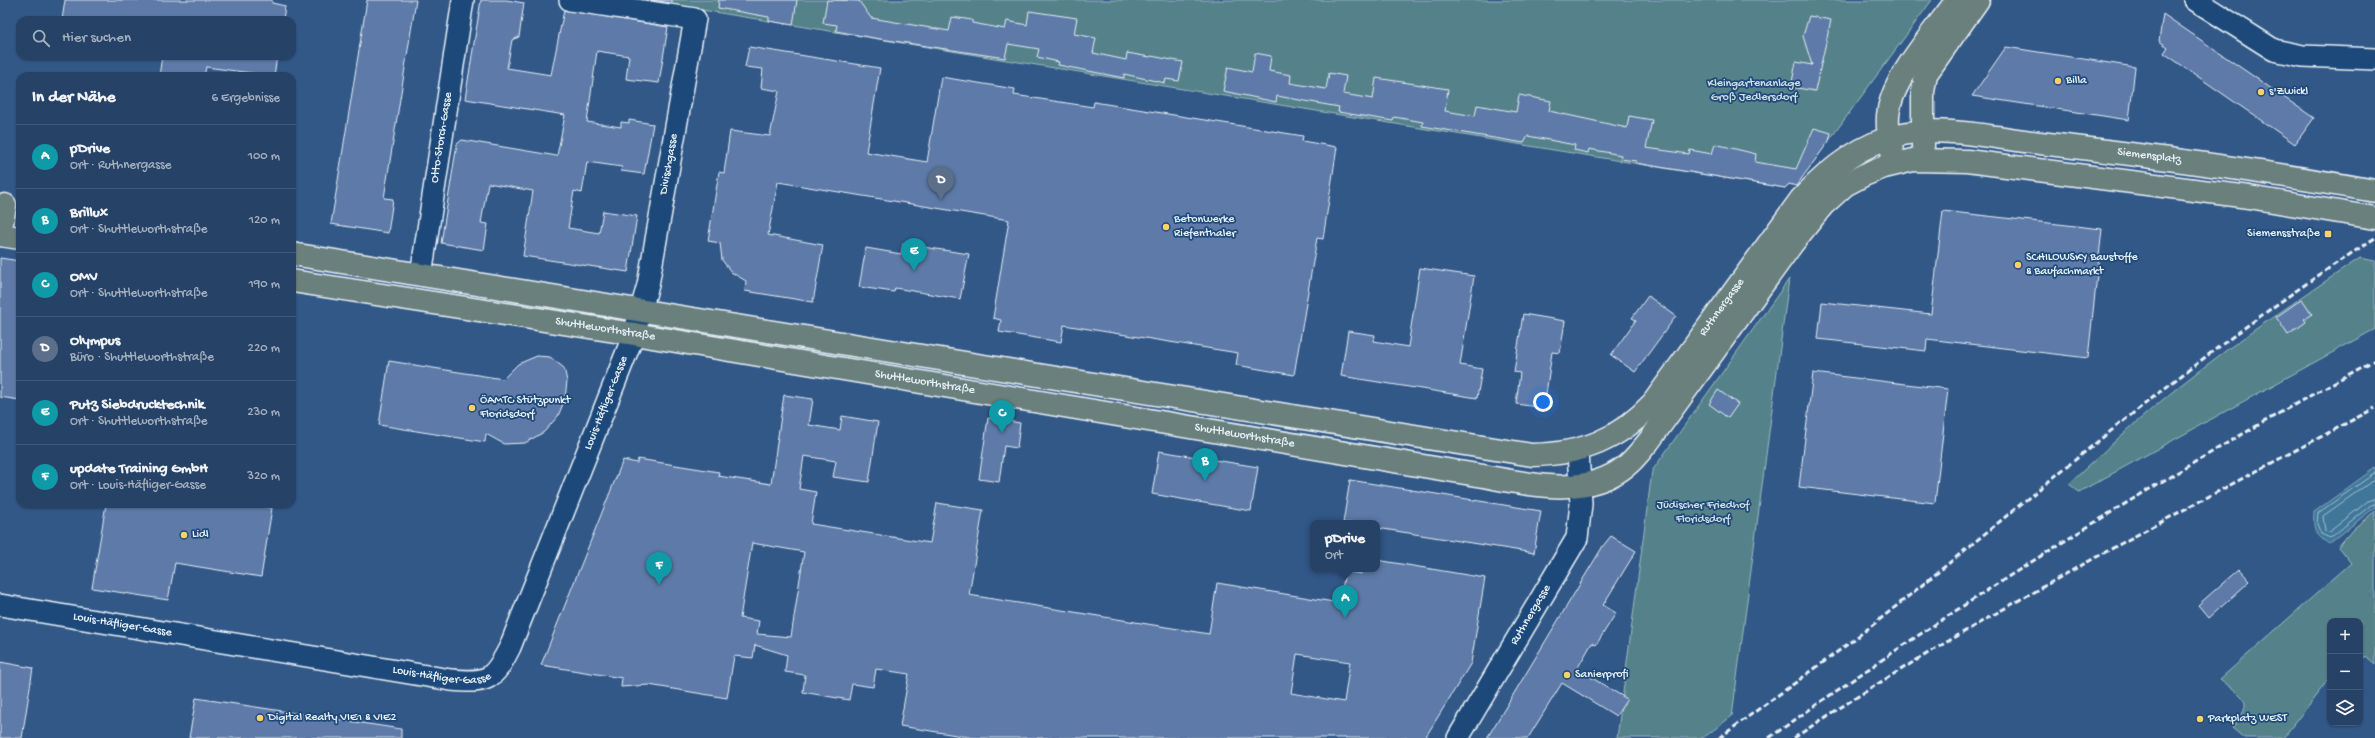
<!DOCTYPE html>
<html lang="de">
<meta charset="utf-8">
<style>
:root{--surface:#264266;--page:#2e496c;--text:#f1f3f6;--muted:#a4b0bf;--line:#425b7a;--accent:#ffd166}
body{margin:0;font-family:"Gochi Hand",sans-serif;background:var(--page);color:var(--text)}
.controls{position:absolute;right:12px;bottom:12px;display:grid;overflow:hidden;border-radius:8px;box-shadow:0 1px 3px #0004}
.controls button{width:36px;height:36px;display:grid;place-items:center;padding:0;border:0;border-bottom:1px solid var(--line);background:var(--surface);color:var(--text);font:20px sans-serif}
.you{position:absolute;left:1543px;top:402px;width:14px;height:14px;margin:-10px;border:3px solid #fff;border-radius:50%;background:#1a73e8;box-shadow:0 0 0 6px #1a73e833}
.badge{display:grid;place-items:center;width:26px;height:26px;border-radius:50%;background:var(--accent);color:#fff;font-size:13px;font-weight:700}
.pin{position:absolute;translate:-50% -33px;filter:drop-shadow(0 1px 2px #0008)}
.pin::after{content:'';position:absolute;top:21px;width:14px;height:12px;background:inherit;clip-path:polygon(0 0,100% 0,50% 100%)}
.popup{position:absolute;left:1310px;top:520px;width:70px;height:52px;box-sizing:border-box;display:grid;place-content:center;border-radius:8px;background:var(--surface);filter:drop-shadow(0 1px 3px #0005);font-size:13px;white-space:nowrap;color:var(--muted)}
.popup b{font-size:15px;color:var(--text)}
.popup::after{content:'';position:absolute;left:50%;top:100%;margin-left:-8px;border:8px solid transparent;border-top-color:var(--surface)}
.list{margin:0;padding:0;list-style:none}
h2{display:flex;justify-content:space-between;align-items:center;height:52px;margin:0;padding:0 16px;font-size:17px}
h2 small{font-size:13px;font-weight:400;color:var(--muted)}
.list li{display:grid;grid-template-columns:26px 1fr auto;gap:12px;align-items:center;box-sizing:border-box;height:64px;padding:0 16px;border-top:1px solid var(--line)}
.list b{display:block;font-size:15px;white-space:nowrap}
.list p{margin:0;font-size:13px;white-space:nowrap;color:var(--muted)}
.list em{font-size:13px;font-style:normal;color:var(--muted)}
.icon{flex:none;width:22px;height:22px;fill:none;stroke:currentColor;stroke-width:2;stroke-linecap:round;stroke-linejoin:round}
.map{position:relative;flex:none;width:2375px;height:738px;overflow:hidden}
.search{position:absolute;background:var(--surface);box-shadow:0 1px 3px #0004;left:16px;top:16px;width:280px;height:44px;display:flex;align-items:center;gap:10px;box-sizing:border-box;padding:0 14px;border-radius:12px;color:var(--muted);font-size:15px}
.panel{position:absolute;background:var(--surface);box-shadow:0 1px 3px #0004;left:16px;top:72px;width:280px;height:436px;border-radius:12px}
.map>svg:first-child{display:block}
.green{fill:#55828a;stroke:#9ebac1}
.water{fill:#3f7799;stroke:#83a8bf}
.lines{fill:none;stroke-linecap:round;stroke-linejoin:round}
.shore{stroke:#a4c0d2;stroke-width:1}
.building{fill:#5d7aa8;stroke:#e8f1f8;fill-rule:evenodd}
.minor-casing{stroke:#e8f1f8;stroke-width:24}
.major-casing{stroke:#e8f1f8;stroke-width:25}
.minor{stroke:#1f4a7a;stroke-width:21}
.major{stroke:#6a807d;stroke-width:22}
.rail{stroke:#e8f1f8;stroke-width:3;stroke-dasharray:6 3;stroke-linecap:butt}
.poi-dot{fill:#ffd166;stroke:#1f4a7a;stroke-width:1.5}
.labels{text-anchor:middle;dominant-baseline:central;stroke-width:3.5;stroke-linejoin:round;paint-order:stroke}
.poi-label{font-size:12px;fill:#e8f1f8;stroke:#1f4a7a;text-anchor:start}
.park-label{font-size:12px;fill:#d2e0e8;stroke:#1f4a7a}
.street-label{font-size:12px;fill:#e8f1f8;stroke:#1f4a7a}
</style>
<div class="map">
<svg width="2375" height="738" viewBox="0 0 2375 738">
<rect width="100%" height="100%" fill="#325888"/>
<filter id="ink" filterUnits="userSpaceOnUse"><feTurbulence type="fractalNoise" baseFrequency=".025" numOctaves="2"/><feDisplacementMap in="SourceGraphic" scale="8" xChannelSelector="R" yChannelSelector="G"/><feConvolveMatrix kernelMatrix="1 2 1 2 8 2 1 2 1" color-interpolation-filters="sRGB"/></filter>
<g filter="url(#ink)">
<!-- green -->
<path class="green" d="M641,0h1291l-118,161 -29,27z
M2360,258l15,3v68l-296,163 -10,-8c28,-26 56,-53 85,-77 65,-55 136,-102 206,-149z
M1789,279l-57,437 -29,22h-86l35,-267z
M2375,511v153l-9,-8 -6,7v-42h-30v60l-2,-1 -45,58h-39l-12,-10c24,-28 12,-30 -12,-49l131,-116 -13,-16 15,-18z"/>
<!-- water -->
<path class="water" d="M2375,468v39l-46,37c-15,-10 -16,-15 -15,-32z"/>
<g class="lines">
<!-- shore -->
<path class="shore" d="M2375,473l-57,40 -1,11 4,10 9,4 41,-33 4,-1
M2375,479l-52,37 2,15 4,1 39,-31 7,-2"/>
</g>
<!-- building -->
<path class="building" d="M65,0h207v3l13,3 -2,14h-221z
M367,0h49l-32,198 9,1 -5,34 -57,-9z
M481,0h25l18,3 -5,34 -7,3 -5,28 44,7 13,-65 104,17 -9,56 -33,-4 3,-23 -32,-5 -10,71 34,5v-5l8,1v-3l24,4 -9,50 -23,-3 1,-4 -35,-5 -5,31 -8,-2 -6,37 31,5 4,-22 34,5 -9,56 -105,-16 10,-65 -45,-8 -7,40 7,1 -4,26 -43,-7 16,-99 5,-4 95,16 8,-41 -100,-16z
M651,0h21v3z
M719,0h78l-4,25 -24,-4v-4l-51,-9z
M827,0l32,1 12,17 78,13 3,-14 20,3v3l33,6 2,-8 20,4 2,-14 48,7 -3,16 22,4 -3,15 33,7 1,-7 23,4 1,-1 32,6 -4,19 -13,-2 -1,4 -41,-9v4l-66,-13 1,-3 -22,-5 2,-8 -31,-5 -3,14 -131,-20 -38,-7 1,-6 -14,-2z
M2163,14l151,104 -19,26 -131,-91 4,-6 -9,-6z
M1809,16l22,4 -16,71 -24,-4 5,-25 16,3 -9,-29z
M749,47l131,21 -14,84 61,10 14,-85 74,12 -1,6 79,12 1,-5 209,34 -1,5 35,6 -14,92 -6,-1 -23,137 -58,-10 2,-12 -174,-28 -3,17 -62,-10 2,-12 -8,-2 16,-98 -231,-38 -10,53 55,10 -10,57 -68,-11 1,-10 -15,-9 -9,-12 -2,-17 -12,-2 11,-69 5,1 6,-42 40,5 9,-45 -18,-3 2,-19 -18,-2z
M2006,47l129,20 -6,53 -157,-24z
M1255,53l16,3 -2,15 22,4 -1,8 36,6 3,-16 17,3 -3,18 30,5 3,-21 72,11 -3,22 30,5 2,-11 39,7 3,-17 32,6 -2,10 78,17 2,-12 23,4 -6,28 43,6 1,-4 22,4 3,-10 41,10 -1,8 41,7 18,-41 17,5 -2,8 -33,45 -7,-2 -4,4 -149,-25v-2l-16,-2 1,-4 -32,-6 -1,4 -14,-3 1,-5 -47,-9 -4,7 -102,-17 1,-4 -29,-5 -1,4 -55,-9 1,-5 -62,-11 -1,6 -53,-11 5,-24 24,5z
M162,56h115l-3,20 -68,-9 -2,9h-45z
M1943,211l159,18 -14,129 -161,-19 -1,12 -108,-12 4,-37 109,12z
M903,244l66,10 -9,45 -65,-11 -1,4 -35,-5 7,-39 35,6z
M0,258l20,3v139l-20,-3z
M1420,268l54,8 -14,89 22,4 -5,29 -136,-22 7,-45 27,4 -1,6 34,6z
M1648,296l28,20 -41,56 -24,-17 25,-35 -4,-2z
M2302,299l10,15 -8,5 2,3 -18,13 -12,-18z
M1523,314l42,7 -5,32 -8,-1 -8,56 -28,-4 4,-31 -6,-1z
M537,356l13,1 14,11 3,13 -2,18 -7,17 -14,16 -19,11 -21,1 -18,-10 -1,8 -106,-17 10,-64 114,18 15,-15z
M1813,373l135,16 -13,114 -136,-16z
M1718,390l20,14 -10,14 -19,-14z
M784,395l29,4 -4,26 31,5 2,-14 36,6 -9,60 -36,-5 3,-16 -32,-5 -5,33 17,3 -5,32 119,19 7,-40 46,7 -14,85 240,39 8,-51 123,20 5,-32 16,3 1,-5h15v-9l108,18 -14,85 -46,75h-450l-75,-12 9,-52 -33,-5 -3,18 -21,-3 -3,16 -46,-8 2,-17 -20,-3 2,-17 -32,-10 -2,13 -19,-2 -7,42 -78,-13 -28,2 1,-9 -81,-13 82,-205 14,3 1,-4 81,13 -1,4 53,8zM752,543l52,9 -13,85 -34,-3 2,-13 -19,-3zM1297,654l53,8 -6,40 -53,-9z
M988,418l32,5 -3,25 -13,-2 -5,36 -20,-3z
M1159,451l99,16 -7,44 -99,-17z
M1350,480l191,31 -7,42 -157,-25v-5h-34z
M106,504h144l22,4 -11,69 -86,-14 -7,37 -76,-12z
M1611,536l25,15 -33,54 13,8 -20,32 -4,-2 -15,26 50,30 -11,17 -54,-33 -34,55h-41l116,-192z
M2239,569l11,12 -41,37 -11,-13z
M0,662l33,6 -11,70h-22z
M196,698l205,31v9h-212z"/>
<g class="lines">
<!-- minor casing -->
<g class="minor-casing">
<g id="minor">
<path d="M2195,0l79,50 29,6 72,3"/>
<path id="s1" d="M421,275l42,-275"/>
<path id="s2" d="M0,605l451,75c37,3 42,1 59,-33l124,-313 14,-49 47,-266 -125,-19"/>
<path id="s3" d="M1458,738l119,-200 4,-34 -3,-53"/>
</g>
</g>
<!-- major casing -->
<g class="major-casing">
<g id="major">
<path d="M1923,146v-54l3,-18 52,-74"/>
<path d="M1892,151c-3,-14 -6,-28 -3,-42 6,-34 47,-80 68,-109"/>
<path d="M0,235l5,-30"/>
<path d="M0,235l20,3"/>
<path id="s4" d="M292,254l1240,201c51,-1 86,-15 121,-52l148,-204c27,-29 58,-54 97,-64 43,-10 99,3 142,8 112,13 224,28 335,48"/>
<path id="s5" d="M292,281l342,53 843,141c48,8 107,25 149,-9 9,-7 16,-17 23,-25l143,-197 31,-39 22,-20 19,-10 20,-8 29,-7 54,1 282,36 126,21"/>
</g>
</g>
<!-- minor -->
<use href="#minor" class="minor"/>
<!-- major -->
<use href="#major" class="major"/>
<!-- rail -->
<path class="rail" d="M1719,738c53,-39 108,-77 160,-118 163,-131 319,-269 496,-382
M1769,738c195,-138 396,-264 606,-378
M1794,738c185,-124 385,-225 581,-330"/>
</g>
</g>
<!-- markers -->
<g class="poi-dot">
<circle cx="2058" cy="81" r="4"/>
<circle cx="2261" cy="92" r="4"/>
<circle cx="1166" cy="227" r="4"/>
<rect x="2324" y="230" width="8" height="8" rx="2"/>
<circle cx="2018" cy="265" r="4"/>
<circle cx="472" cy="408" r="4"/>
<circle cx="184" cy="535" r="4"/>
<circle cx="1567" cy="675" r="4"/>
<circle cx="260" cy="718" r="4"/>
<circle cx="2200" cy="719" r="4"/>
</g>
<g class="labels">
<!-- poi labels -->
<g class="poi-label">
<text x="2066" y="81">Billa</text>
<text x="2269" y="92">s'Zwickl</text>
<text x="1174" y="220">Betonwerke<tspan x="1174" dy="14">Riefenthaler</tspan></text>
<text x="2320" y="234" text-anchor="end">Siemensstraße</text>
<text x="2026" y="258">SCHILOWSKY Baustoffe<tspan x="2026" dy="14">&amp; Baufachmarkt</tspan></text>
<text x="480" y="401">ÖAMTC Stützpunkt<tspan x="480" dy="14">Floridsdorf</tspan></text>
<text x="192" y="535">Lidl</text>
<text x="1575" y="675">Sanierprofi</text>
<text x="268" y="718">Digital Realty VIE1 &amp; VIE2</text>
<text x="2208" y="719">Parkplatz WEST</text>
</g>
<!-- park labels -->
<g class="park-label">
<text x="1754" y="84">Kleingartenanlage<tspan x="1754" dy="14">Groß Jedlersdorf</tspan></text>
<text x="1703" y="506">Jüdischer Friedhof<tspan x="1703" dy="14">Floridsdorf</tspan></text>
</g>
<!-- street labels -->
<g class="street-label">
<text stroke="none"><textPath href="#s1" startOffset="139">Otto-Storch-Gasse</textPath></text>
<text stroke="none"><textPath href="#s4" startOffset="2015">Siemensplatz</textPath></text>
<text stroke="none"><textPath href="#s2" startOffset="1043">Divischgasse</textPath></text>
<text stroke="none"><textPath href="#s4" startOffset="1510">Ruthnergasse</textPath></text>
<text stroke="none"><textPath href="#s5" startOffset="317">Shuttleworthstraße</textPath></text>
<text stroke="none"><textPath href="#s5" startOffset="641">Shuttleworthstraße</textPath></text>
<text stroke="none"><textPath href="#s2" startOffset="795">Louis-Häfliger-Gasse</textPath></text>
<text stroke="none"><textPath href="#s5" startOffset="965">Shuttleworthstraße</textPath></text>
<text stroke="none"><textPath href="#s3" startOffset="143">Ruthnergasse</textPath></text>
<text stroke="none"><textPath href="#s2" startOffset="124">Louis-Häfliger-Gasse</textPath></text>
<text stroke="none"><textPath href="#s2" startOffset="448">Louis-Häfliger-Gasse</textPath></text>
</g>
</g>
</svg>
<div class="controls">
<button>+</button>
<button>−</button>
<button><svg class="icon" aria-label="layers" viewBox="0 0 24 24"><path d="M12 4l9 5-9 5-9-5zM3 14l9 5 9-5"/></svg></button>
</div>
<div class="you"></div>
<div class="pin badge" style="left:1345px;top:618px;background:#0f9aa8">A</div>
<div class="popup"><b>pDrive</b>Ort</div>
<div class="pin badge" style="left:1205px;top:481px;background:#0f9aa8">B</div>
<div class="pin badge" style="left:1002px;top:433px;background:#0f9aa8">C</div>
<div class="pin badge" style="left:941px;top:200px;background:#5c6f8a">D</div>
<div class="pin badge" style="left:914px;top:271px;background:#0f9aa8">E</div>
<div class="pin badge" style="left:659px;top:585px;background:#0f9aa8">F</div>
<div class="search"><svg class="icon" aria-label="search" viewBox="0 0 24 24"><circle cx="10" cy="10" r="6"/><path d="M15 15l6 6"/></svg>Hier suchen</div>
<section class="panel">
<h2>In der Nähe<small>6 Ergebnisse</small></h2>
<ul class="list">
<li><span class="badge" style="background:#0f9aa8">A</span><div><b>pDrive</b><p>Ort · Ruthnergasse</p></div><em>100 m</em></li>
<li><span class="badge" style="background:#0f9aa8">B</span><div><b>Brillux</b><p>Ort · Shuttleworthstraße</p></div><em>120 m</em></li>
<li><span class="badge" style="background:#0f9aa8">C</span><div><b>OMV</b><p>Ort · Shuttleworthstraße</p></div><em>190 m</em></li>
<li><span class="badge" style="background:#5c6f8a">D</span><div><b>Olympus</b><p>Büro · Shuttleworthstraße</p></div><em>220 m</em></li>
<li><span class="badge" style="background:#0f9aa8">E</span><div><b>Putz Siebdrucktechnik</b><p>Ort · Shuttleworthstraße</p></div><em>230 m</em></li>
<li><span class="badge" style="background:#0f9aa8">F</span><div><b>update Training GmbH</b><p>Ort · Louis-Häfliger-Gasse</p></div><em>320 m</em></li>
</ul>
</section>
</div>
